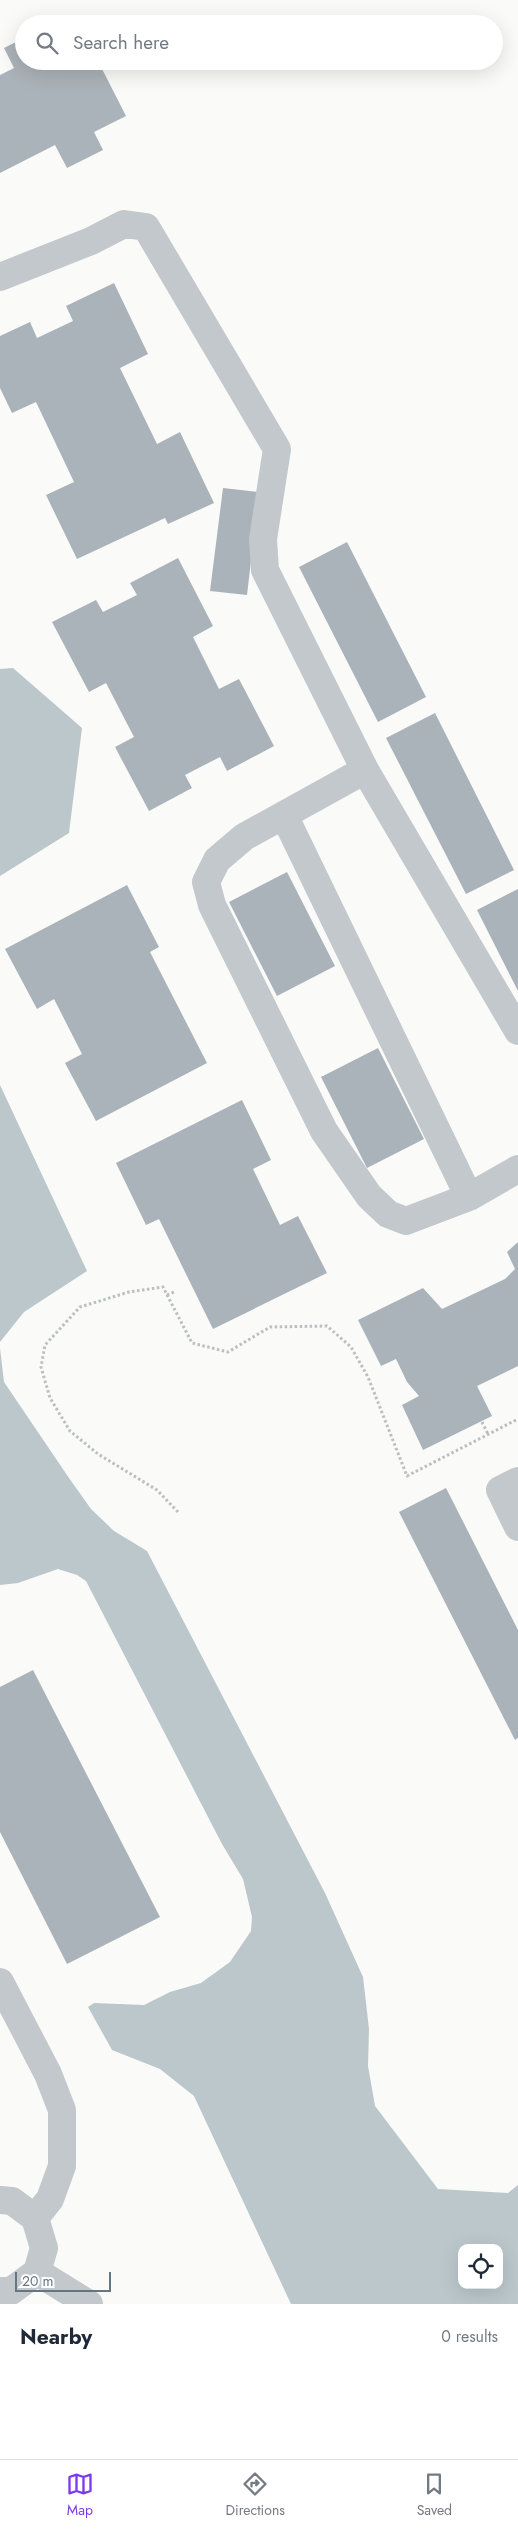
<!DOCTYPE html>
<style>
:root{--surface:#fff;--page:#f2f2f3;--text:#1f2937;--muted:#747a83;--line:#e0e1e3;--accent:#7c3aed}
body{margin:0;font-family:Jost,sans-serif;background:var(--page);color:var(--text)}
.controls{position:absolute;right:15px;bottom:15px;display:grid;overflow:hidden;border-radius:10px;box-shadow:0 5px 20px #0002}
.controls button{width:45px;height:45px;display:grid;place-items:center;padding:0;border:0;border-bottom:1px solid var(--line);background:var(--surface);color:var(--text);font:25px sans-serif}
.scale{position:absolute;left:15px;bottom:12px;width:96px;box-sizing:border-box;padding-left:5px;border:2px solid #657683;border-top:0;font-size:14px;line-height:18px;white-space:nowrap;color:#657683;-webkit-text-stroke:4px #fff;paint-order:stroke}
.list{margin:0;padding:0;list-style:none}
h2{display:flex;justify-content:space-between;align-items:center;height:65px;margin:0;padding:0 20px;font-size:21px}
h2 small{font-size:16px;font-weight:400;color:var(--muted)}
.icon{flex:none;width:28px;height:28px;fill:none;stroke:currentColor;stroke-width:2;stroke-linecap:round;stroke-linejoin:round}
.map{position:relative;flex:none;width:518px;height:2304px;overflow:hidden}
.search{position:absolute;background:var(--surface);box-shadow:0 5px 20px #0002;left:15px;right:15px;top:15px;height:55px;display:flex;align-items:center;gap:12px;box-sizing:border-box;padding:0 18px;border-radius:28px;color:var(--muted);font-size:19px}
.sheet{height:155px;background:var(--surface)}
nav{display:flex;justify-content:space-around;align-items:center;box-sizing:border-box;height:70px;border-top:1px solid var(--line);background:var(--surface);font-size:14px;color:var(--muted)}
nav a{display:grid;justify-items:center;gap:2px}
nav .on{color:var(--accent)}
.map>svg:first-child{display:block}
.water{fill:#bbc7cb;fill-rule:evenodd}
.building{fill:#aab3b9}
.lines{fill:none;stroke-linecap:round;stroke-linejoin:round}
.path{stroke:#bbbfc2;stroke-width:3;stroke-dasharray:2.5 2.5;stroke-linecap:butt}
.minor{stroke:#c3c8cc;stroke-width:28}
</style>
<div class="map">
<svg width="518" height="2304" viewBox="0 0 518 2304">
<rect width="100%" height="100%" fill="#fafaf8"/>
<!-- water -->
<path class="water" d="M13,668l69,60 -13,105 -69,43v-207z
M0,1085l87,186 -63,41 -24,30z
M0,1348l4,34 65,96 22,31 23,22 33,20 178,342 38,84 6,52 -1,37 7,40 63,83 70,4 10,-8v119h-227l-97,-208 -34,-27 -48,-19 -24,-43 6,-4 50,2 26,-13 31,-9 29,-21 21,-31 1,-14 -9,-38 -21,-35 -136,-263 -9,-6 -19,-6 -40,14 -18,2zM462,2248h37v37h-37z"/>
<!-- building -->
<path class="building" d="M24,38v23h74l28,55 -32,16 9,18 -36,18 -12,-23 -55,28v-98l14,-7 -10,-20z
M114,283l34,71 -28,14 37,76 23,-12 34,71 -46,21 -3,-6 -88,41 -31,-64 28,-13 -38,-80 -24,11 -12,-25v-52l30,-14 7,16 36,-17 -7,-15z
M223,488l36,4 -12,103 -37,-4z
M347,542l79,155 -48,25 -79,-155z
M178,558l35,68 -20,11 26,52 20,-10 35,67 -47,25 -7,-14 -35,18 7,13 -43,23 -34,-64 19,-10 -28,-54 -17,9 -37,-70 44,-22 7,12 34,-17 -7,-12z
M435,713l79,157 -48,24 -80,-156z
M287,872l48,94 -58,30 -48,-94z
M127,885l32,62 -9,5 57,111 -111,58 -31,-58 17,-9 -28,-55 -17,10 -32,-60z
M518,889v102l-41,-81z
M378,1048l46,91 -57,29 -46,-91z
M242,1100l29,60 -18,9 27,56 18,-9 29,57 -114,56 -54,-110 -13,6 -30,-62z
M518,1242v124l-41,20 15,30 -69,34 -21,-45 17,-9 -12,-14 -11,-23 -15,7 -23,-46 65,-32 19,21 63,-30 10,-10 -8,-17z
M446,1488l72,142v108l-3,2 -116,-228z
M33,1670l127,247 -93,47 -67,-132v-145z"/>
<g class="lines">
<!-- path -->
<path class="path" d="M167,1295l7,-3
M482,1422l6,12
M178,1512l-21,-22 -59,-36 -28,-23 -20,-33 -9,-31 4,-22 35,-38 49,-15 34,-5 29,56 36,9 42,-25 57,-1 24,21 17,30 39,99 111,-57"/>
<!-- minor -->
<path class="minor" d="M0,277l91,-36 33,-17 22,3 131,222 -14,90 2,31 100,200 153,261
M365,770l-121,67 -27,23 -11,22 6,23 112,226 45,65 19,18 18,7 63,-24 49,-28
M284,815l185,382
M518,1481l-18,9 18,37
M0,1982l48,92 14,36v56l-12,33 -15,19
M0,2200l12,1 23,17 9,30 -7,24 -26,19h-11
M37,2272l52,32"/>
</g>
</svg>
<div class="controls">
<button><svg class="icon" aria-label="locate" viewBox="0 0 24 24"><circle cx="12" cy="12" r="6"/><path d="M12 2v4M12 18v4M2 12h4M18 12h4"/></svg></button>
</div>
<div class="scale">20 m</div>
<div class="search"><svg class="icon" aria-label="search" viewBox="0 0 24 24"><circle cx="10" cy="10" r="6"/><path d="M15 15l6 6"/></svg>Search here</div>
</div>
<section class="sheet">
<h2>Nearby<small>0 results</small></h2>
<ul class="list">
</ul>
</section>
<nav>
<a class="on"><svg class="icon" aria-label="map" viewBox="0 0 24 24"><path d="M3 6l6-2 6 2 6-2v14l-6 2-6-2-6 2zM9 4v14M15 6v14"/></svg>Map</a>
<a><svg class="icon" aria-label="directions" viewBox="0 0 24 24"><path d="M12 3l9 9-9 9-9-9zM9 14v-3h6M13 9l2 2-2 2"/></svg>Directions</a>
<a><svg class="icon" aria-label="saved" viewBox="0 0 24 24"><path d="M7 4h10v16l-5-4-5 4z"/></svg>Saved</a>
</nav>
